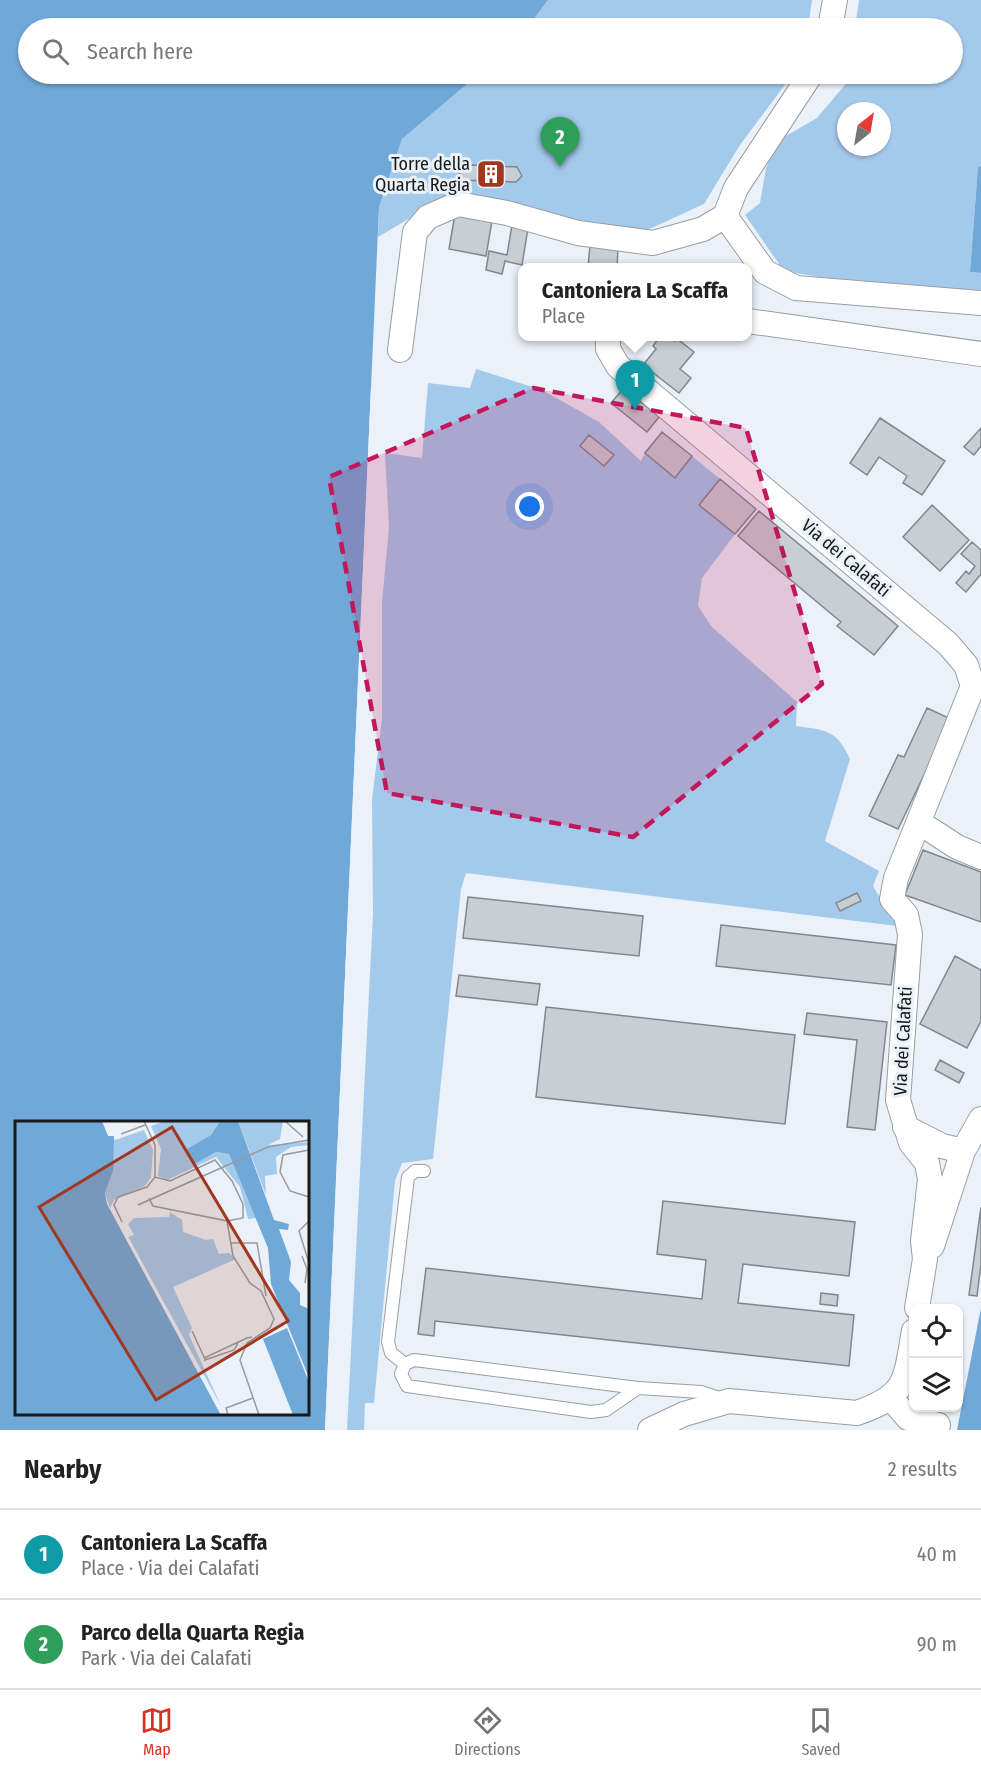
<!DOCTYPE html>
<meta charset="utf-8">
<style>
:root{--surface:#fff;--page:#f6f6f6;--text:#222;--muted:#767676;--line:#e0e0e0;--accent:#d93025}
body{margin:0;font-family:"Fira Sans Condensed",sans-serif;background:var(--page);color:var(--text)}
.controls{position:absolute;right:18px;bottom:18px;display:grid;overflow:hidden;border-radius:12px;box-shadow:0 2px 4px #0004}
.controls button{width:54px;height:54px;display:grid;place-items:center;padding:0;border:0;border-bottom:2px solid var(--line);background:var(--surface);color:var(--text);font:30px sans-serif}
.compass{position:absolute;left:837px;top:102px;width:54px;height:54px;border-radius:50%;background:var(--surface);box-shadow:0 2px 4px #0004;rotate:31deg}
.you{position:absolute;left:530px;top:507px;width:21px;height:21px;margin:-15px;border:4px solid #fff;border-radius:50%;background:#1a73e8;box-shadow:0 0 0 9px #1a73e833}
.badge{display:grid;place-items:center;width:39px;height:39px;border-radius:50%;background:var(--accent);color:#fff;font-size:20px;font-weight:700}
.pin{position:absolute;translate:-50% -50px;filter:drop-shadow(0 2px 3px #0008)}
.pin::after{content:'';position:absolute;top:32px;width:21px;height:18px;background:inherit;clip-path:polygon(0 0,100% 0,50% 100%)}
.popup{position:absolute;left:518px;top:263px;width:234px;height:78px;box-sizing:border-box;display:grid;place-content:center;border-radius:12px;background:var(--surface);filter:drop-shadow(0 2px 4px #0005);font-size:20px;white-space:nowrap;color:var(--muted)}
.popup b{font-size:22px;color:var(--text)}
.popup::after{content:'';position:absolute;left:50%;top:100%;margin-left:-12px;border:12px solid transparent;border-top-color:var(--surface)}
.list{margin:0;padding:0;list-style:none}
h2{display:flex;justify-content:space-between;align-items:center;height:78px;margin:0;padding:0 24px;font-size:26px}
h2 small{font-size:20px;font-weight:400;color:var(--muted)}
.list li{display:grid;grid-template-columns:39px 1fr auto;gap:18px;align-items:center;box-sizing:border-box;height:90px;padding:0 24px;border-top:2px solid var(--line)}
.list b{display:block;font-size:22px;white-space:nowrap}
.list p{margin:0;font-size:20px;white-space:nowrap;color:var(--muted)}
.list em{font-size:20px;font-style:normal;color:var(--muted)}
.icon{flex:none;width:33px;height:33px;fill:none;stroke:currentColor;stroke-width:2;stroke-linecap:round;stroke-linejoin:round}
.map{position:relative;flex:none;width:981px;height:1430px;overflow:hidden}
.search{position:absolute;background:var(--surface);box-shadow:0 2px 4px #0004;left:18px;right:18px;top:18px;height:66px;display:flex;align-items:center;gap:15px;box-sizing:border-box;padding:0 21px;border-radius:33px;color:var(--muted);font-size:22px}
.sheet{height:258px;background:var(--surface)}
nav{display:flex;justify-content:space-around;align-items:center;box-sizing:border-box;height:84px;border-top:2px solid var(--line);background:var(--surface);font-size:16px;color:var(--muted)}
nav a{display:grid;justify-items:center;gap:3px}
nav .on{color:var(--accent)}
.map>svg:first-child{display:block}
.green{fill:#a4caeb;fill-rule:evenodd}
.water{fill:#70a8d7;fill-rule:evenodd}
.pier{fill:#eaf1f8}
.building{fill:#c7ced4;stroke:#81888d;stroke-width:1.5}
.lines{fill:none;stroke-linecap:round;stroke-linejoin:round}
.lane-casing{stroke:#989ea4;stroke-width:14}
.street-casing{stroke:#989ea4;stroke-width:26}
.lane{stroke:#fff;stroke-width:12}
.street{stroke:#fff;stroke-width:24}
.marked{fill:#c2185b;fill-opacity:0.2;stroke:#c2185b;stroke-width:4.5;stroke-dasharray:12 8;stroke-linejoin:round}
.labels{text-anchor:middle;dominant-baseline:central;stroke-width:6;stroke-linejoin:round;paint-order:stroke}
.poi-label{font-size:18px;fill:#17191b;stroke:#eaf1f8;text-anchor:end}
.street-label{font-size:18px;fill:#17191b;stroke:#eaf1f8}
.inset-road{fill:none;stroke:#969ba0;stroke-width:1.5}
.view{fill:#a0371e;fill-opacity:0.15;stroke:#a0371e;stroke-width:3}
.inset-edge{fill:none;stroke:#17191b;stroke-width:3}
</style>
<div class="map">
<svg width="981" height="1430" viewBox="0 0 981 1430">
<rect width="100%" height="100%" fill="#eaf1f8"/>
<!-- green -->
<path class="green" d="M548,0h264l-4,28h-281z
M859,0h122v166l-3,1 -8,105 11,1v18l-162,-14 -35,-6 -39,-56 15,-12 6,-35 13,-28 38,-22 32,-38 1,-6h102v-46h-97zM846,111h36v36h-36z
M479,74h314l-53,71 -36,59 -61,28 -22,1 -149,-35 -13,-9 -81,48 1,-30 23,-68z
M476,369l66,21 57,32 42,39 4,-8 29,24 18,-21 28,23 -21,26 36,29 -33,44 -4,28 14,21 85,75 -1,24c30,4 41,4 54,33l-25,82 54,30 -6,15 24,40 -431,-53 -5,16 -28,270 -31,4 -7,18 -21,222h-9l-1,27h-17l26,-516 -1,-115 10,-80v-117l7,-75 -4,-74 37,5 6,-75 42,5z"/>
<!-- water -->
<path class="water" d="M0,0h548l-21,28h-499v46h451l-77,65 -23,68 -54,1223h-325zM16,1122h292v292h-292z
M981,166v107l-11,-1 8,-105z
M981,1308v122h-24z"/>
<!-- pier -->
<path class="pier" d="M371,386l3,3 -46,1041h-3z"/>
<!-- building -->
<path class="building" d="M472,165l45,2 5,9 -6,6 -57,-2 1,-13z
M455,214l37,7 -6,35 -37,-7z
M512,225l16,3 -6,37 -17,-4 -3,13 -16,-4 3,-19 18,4z
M590,245l28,2 -1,21h-29z
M660,336h9l6,5 1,-3 18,14 -14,17 11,9 -12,15 -36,-28 13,-16 -3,-3z
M624,388l35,29 -12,15 -36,-29z
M880,418l65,43 -23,34 -19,-12 4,-7 -28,-19 -12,18 -17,-12z
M981,428v18l-7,9 -10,-8z
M662,432l30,24 -17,22 -30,-25z
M589,435l25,20 -10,11 -24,-20z
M720,479l36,30 -21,25 -36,-29z
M932,505l37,35 -29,31 -37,-34z
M759,511l139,115 -24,29 -37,-29 4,-4 -103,-86z
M972,542l9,8v24l-15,18 -10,-9 10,-12 3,3 6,-8 -14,-12z
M927,708l24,11 -53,110 -29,-13 29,-61 6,2z
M923,850l58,22v50l-76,-27z
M857,893l4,8 -21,10 -4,-8z
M468,897l175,19 -4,40 -176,-18z
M721,925l175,20 -5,40 -175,-19z
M955,956l26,14v51l-14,27 -47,-24z
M459,975l81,9 -3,21 -81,-9z
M546,1007l249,28 -10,89 -249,-27z
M807,1013l80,9 -12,108 -28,-3 10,-87 -53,-6z
M940,1060l24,13 -5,10 -24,-13z
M663,1201l192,21 -6,54 -106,-12 -5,39 116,12 -5,51 -414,-45 -1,15 -16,-2 8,-66 276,31 4,-39 -49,-6z
M981,1207v57l-4,32 -8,-1z
M821,1293l17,2 -1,11 -17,-2z"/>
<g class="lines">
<!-- lane casing -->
<g class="lane-casing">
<path id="lane" d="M405,1364l-14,-11 -3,-11 20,-165 7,-6h9
M638,1388l-32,22 -15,2 -184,-26 -6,-12 4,-10 9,-4 224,28 63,4 21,7"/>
</g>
<!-- street casing -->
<g class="street-casing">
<path id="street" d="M830,28l5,-28
M725,216l11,-28 75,-114
M748,321l233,33
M608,336v13l10,17 330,278 18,21 7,21 -77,192 -4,21 14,16 4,19 -12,166 13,43 16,20 3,16 -7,62 2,18 -8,49
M400,350l15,-118 13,-15 30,-13 49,9 71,20 75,10 50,-14 22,-13 40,56 31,16 185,15
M920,823l37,24 24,10
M905,1127l37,19 21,5
M932,1246l31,-95 18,-32
M891,1398l17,20 30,7
M650,1430l34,-16 45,-13 128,12c52,-18 48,-34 57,-82"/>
</g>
<!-- lane -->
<use href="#lane" class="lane"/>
<!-- street -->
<use href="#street" class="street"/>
</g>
<!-- marked area -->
<path class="marked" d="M533,388l213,40 76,256 -189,153 -246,-44 -58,-316z"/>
<!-- icons -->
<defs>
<g id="building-square" transform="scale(1.5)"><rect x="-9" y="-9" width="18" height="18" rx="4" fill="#a0371e" stroke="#eaf1f8"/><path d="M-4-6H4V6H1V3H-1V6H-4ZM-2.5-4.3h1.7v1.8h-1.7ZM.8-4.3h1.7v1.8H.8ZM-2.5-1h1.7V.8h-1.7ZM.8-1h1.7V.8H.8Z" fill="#fff"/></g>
</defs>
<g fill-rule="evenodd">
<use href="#building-square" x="491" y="174"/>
</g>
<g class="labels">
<!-- poi labels -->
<g class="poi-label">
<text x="470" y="164">Torre della<tspan x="470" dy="21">Quarta Regia</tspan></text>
</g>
<!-- street labels -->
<g class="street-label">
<text transform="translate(846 558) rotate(40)">Via dei Calafati</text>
<text transform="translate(903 1041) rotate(-87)">Via dei Calafati</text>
</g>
</g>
<!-- overview -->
<g transform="translate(15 1121)">
<rect width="294" height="294" fill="#eaf1f8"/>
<path d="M150,0h55l-9,14 -26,15 8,15 23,-13 13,2 27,64 -8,1 -8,-32 -24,-30 -49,23 -9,-4 3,-27 -10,-23zM223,0h45l-3,18 -12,6 41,-3v3l-18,2 -15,10 1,17 -12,2 1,19zM129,9l9,20 -2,27 -6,9 -31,14 -4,8 -5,-15 8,-22 -1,-30zM155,91l12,8 1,12 23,8 7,-1 6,15 10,-1 7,6 -63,28 19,41 -3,7 32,71 -93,-169 6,-2 -6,-11 6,-6 35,-1z" fill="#a4caeb"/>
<path d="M0,0h87l6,15h6l-1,35 -8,22 2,11 114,211h-206zM205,0h18l36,99 15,4 -1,6 -9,-1 12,33 -2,18 11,13v12l9,4v69l-38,-94 -3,-36 -39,-94 -13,-2 -23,13 -8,-15 26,-15zM272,207l22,54v33h-16l-30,-76z" fill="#70a8d7"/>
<path d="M106,108l9,11 94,175h-3z" fill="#eaf1f8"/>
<path class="inset-road" d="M129,0l11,24v32M270,0l18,16M106,13l24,-9M294,29l-26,5 -3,17 10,19 19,6M134,77l4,8 74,15 6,35 17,27 11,8 13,28 -4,9 -23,15 -7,17 19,55M123,84l130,-58 41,-7M294,100l-10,10 10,32M107,101l-8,-17 4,-8 29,-10 8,-10 15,4 45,-21 17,21 11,23v14l-16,3M216,122h26l9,53M287,135l5,13 -2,14M177,210l13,28M223,222l-4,7 -29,10 1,-3 41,-19 5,-1M213,294l-2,-7 27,-10"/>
<path class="view" d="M157,6l116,194 -132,79 -117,-193z"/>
<rect width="294" height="294" class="inset-edge"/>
</g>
</svg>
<div class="controls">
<button><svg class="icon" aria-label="locate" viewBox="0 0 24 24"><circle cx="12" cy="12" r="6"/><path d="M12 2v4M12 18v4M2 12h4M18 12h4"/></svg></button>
<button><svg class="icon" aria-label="layers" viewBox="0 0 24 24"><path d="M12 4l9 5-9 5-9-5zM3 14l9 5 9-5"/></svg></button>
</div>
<svg class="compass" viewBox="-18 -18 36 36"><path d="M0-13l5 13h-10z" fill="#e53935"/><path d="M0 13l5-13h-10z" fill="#767676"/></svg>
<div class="you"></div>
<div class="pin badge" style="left:635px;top:410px;background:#0f9aa8">1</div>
<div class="popup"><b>Cantoniera La Scaffa</b>Place</div>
<div class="pin badge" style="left:560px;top:167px;background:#2e9e5b">2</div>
<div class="search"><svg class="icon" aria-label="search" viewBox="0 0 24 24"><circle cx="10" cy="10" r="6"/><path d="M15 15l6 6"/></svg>Search here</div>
</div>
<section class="sheet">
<h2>Nearby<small>2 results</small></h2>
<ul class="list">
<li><span class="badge" style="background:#0f9aa8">1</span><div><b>Cantoniera La Scaffa</b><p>Place · Via dei Calafati</p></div><em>40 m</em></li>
<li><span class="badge" style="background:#2e9e5b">2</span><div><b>Parco della Quarta Regia</b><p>Park · Via dei Calafati</p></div><em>90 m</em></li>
</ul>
</section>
<nav>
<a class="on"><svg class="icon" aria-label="map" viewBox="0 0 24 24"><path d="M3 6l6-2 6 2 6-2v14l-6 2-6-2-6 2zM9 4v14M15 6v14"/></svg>Map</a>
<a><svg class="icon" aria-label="directions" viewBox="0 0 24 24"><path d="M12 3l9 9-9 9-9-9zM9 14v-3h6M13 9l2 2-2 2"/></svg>Directions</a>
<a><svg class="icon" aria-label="saved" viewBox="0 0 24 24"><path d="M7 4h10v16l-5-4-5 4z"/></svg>Saved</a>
</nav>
